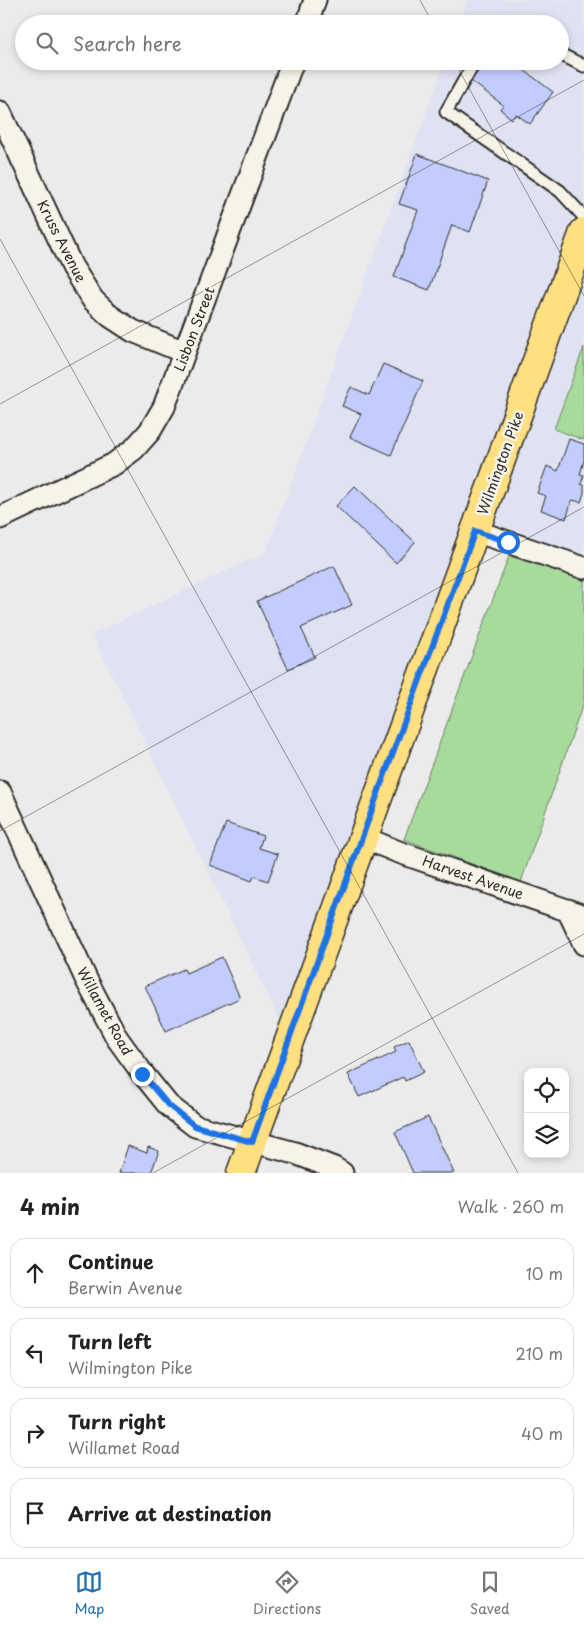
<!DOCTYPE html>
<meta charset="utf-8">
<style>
:root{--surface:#fff;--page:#f6f6f6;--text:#222;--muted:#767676;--line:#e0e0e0;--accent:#1f6fb2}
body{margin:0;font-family:"Playpen Sans",sans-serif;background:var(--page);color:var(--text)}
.controls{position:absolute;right:15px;bottom:15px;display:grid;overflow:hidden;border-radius:10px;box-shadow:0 2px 8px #0003}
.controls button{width:45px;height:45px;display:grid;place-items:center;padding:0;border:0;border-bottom:1px solid var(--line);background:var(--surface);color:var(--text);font:25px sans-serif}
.stop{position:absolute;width:15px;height:15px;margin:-11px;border:4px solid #1a73e8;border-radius:50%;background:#fff}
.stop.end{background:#1a73e8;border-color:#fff;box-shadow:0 1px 5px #0008}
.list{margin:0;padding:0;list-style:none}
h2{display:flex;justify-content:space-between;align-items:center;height:65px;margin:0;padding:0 20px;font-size:21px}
h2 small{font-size:16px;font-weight:400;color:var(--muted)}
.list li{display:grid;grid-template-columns:32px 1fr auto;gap:15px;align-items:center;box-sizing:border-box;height:70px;margin:0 10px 10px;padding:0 10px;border:1px solid var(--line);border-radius:15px}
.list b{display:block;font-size:19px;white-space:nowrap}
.list p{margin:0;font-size:16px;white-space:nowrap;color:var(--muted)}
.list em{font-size:16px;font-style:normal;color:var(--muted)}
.icon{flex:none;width:28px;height:28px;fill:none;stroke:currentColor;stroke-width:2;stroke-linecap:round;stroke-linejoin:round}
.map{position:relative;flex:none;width:584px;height:1173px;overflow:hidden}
.search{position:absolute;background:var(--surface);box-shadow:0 2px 8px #0003;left:15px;right:15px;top:15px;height:55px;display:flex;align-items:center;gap:12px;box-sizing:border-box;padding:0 18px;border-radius:28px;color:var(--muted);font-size:19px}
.sheet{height:385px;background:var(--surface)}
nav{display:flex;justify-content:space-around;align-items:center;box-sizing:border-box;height:70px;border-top:1px solid var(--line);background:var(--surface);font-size:14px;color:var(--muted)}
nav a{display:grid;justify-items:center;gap:2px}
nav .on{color:var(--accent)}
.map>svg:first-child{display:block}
.built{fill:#dfe2f1}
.green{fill:#a7db9c;stroke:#698364}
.building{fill:#c2cdfe;stroke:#2b2b2b}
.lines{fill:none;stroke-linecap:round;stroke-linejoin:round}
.service-casing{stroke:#2b2b2b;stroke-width:15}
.minor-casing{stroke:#2b2b2b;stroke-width:25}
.primary-casing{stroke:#2b2b2b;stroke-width:31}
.service{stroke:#f7f3e8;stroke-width:11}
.minor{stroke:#f7f3e8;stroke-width:21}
.primary{stroke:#ffdf80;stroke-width:28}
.route{stroke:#1a73e8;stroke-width:6}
.ticks{fill:none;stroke:#2b2b2b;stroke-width:1;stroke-opacity:0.45}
.labels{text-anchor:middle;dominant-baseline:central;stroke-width:5;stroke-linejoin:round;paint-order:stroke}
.street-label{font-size:14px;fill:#2b2b2b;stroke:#f7f3e8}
</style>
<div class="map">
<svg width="584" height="1173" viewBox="0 0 584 1173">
<rect width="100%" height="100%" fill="#ecebec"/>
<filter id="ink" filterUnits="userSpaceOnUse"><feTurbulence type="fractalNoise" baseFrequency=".02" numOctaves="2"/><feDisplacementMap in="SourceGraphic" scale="10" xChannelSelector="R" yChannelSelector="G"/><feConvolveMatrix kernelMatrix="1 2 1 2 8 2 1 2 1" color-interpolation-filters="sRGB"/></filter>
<g filter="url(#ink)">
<!-- built -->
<path class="built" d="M467,0h117v568l-108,-37 -187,509 -197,-406 174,-82 179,-491h115v-37h-101z"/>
<!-- green -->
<path class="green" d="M584,347v93l-30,-11z
M509,556l75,23v122l-63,181 -117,-43z"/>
<!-- building -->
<path class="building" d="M486,61h26l41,31 -23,32 -14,-10 -4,5 -12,-10 3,-4 -32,-24z
M417,154l71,27 -18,51 -18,-7 -23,65 -35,-13 24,-67 -19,-6z
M383,364l40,17 -32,74 -41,-18 11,-23 -19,-8 9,-19 18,8z
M569,439l15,5v17l-4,13 4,1 -3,9 3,1v8l-3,9 -9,-2 -6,19 -25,-9 5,-14 -9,-3 10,-27 11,5z
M355,486l60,56 -19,21 -60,-57z
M334,566l18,39 -51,23 14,29 -27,12 -31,-68z
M226,823l37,13 -4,12 19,6 -10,27 -14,-5 -2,5 -42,-16z
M222,957l18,41 -74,33 -21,-45 39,-17 2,4z
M409,1040l15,32 -19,9 -2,-4 -44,20 -11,-23 48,-22 -2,-5z
M428,1117l26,56h-41l-18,-41z
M128,1146l19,7 1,-6 11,4 -8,22h-32z"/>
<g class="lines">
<!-- service casing -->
<g class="service-casing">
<path id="service" d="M496,24h3
M560,54l24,12
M475,61l-29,51 114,79 24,26"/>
</g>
<!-- minor casing -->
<g class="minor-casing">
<path id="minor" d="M307,24l8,-24
M0,112l72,155 21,33 17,16 23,15 51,21
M0,518l114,-54 20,-15 16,-18 14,-24 129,-346
M475,531l109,37
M0,792l86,187 31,59 26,36 25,31 27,21 100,27 39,15 8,5
M362,837l34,14 188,65
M568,910l16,34"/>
</g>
<!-- primary casing -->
<g class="primary-casing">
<path id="primary" d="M241,1173l343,-941"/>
</g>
<!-- service -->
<use href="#service" class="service"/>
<!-- minor -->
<use href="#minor" class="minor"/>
<!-- primary -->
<use href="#primary" class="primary"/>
</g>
</g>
<g class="lines" filter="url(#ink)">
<!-- route -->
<path class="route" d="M142,1074l26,31 27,21 57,16 130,-360 93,-251 33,11"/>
</g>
<!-- ticks -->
<path class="ticks" d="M420,0l13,24M454,61l130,235M0,239l518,934M0,404l584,-324M0,831l584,-324M153,1173l431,-239"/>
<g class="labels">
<!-- street labels -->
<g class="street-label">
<text transform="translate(62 241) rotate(63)">Kruss Avenue</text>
<text transform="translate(194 329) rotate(-69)">Lisbon Street</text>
<text transform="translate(500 463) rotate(-70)">Wilmington Pike</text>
<text transform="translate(473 877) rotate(19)">Harvest Avenue</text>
<text transform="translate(105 1011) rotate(61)">Willamet Road</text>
</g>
</g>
</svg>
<div class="controls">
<button><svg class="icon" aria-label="locate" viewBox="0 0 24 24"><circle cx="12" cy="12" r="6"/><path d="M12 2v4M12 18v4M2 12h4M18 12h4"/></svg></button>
<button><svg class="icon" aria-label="layers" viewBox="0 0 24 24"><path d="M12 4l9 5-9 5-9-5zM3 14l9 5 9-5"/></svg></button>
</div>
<div class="stop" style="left:508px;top:542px"></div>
<div class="stop end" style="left:142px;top:1074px"></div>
<div class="search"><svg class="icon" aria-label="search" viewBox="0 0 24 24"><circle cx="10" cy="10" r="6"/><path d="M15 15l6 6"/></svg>Search here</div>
</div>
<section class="sheet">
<h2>4 min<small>Walk · 260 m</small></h2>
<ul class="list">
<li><svg class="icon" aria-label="ahead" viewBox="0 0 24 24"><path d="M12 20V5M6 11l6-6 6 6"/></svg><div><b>Continue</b><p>Berwin Avenue</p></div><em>10 m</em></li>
<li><svg class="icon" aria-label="left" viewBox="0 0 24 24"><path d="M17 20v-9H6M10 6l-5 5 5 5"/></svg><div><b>Turn left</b><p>Wilmington Pike</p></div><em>210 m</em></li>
<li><svg class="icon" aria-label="right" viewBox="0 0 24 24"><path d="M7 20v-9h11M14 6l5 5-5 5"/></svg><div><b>Turn right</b><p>Willamet Road</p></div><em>40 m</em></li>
<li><svg class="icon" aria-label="arrive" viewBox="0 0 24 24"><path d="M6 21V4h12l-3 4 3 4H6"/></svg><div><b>Arrive at destination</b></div></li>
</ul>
</section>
<nav>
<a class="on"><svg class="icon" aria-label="map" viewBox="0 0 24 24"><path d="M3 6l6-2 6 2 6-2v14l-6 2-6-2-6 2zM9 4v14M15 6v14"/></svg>Map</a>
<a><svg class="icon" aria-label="directions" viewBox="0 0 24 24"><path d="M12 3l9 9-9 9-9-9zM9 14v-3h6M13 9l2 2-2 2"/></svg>Directions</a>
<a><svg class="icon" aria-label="saved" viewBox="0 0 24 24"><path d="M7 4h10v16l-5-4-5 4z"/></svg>Saved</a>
</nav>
